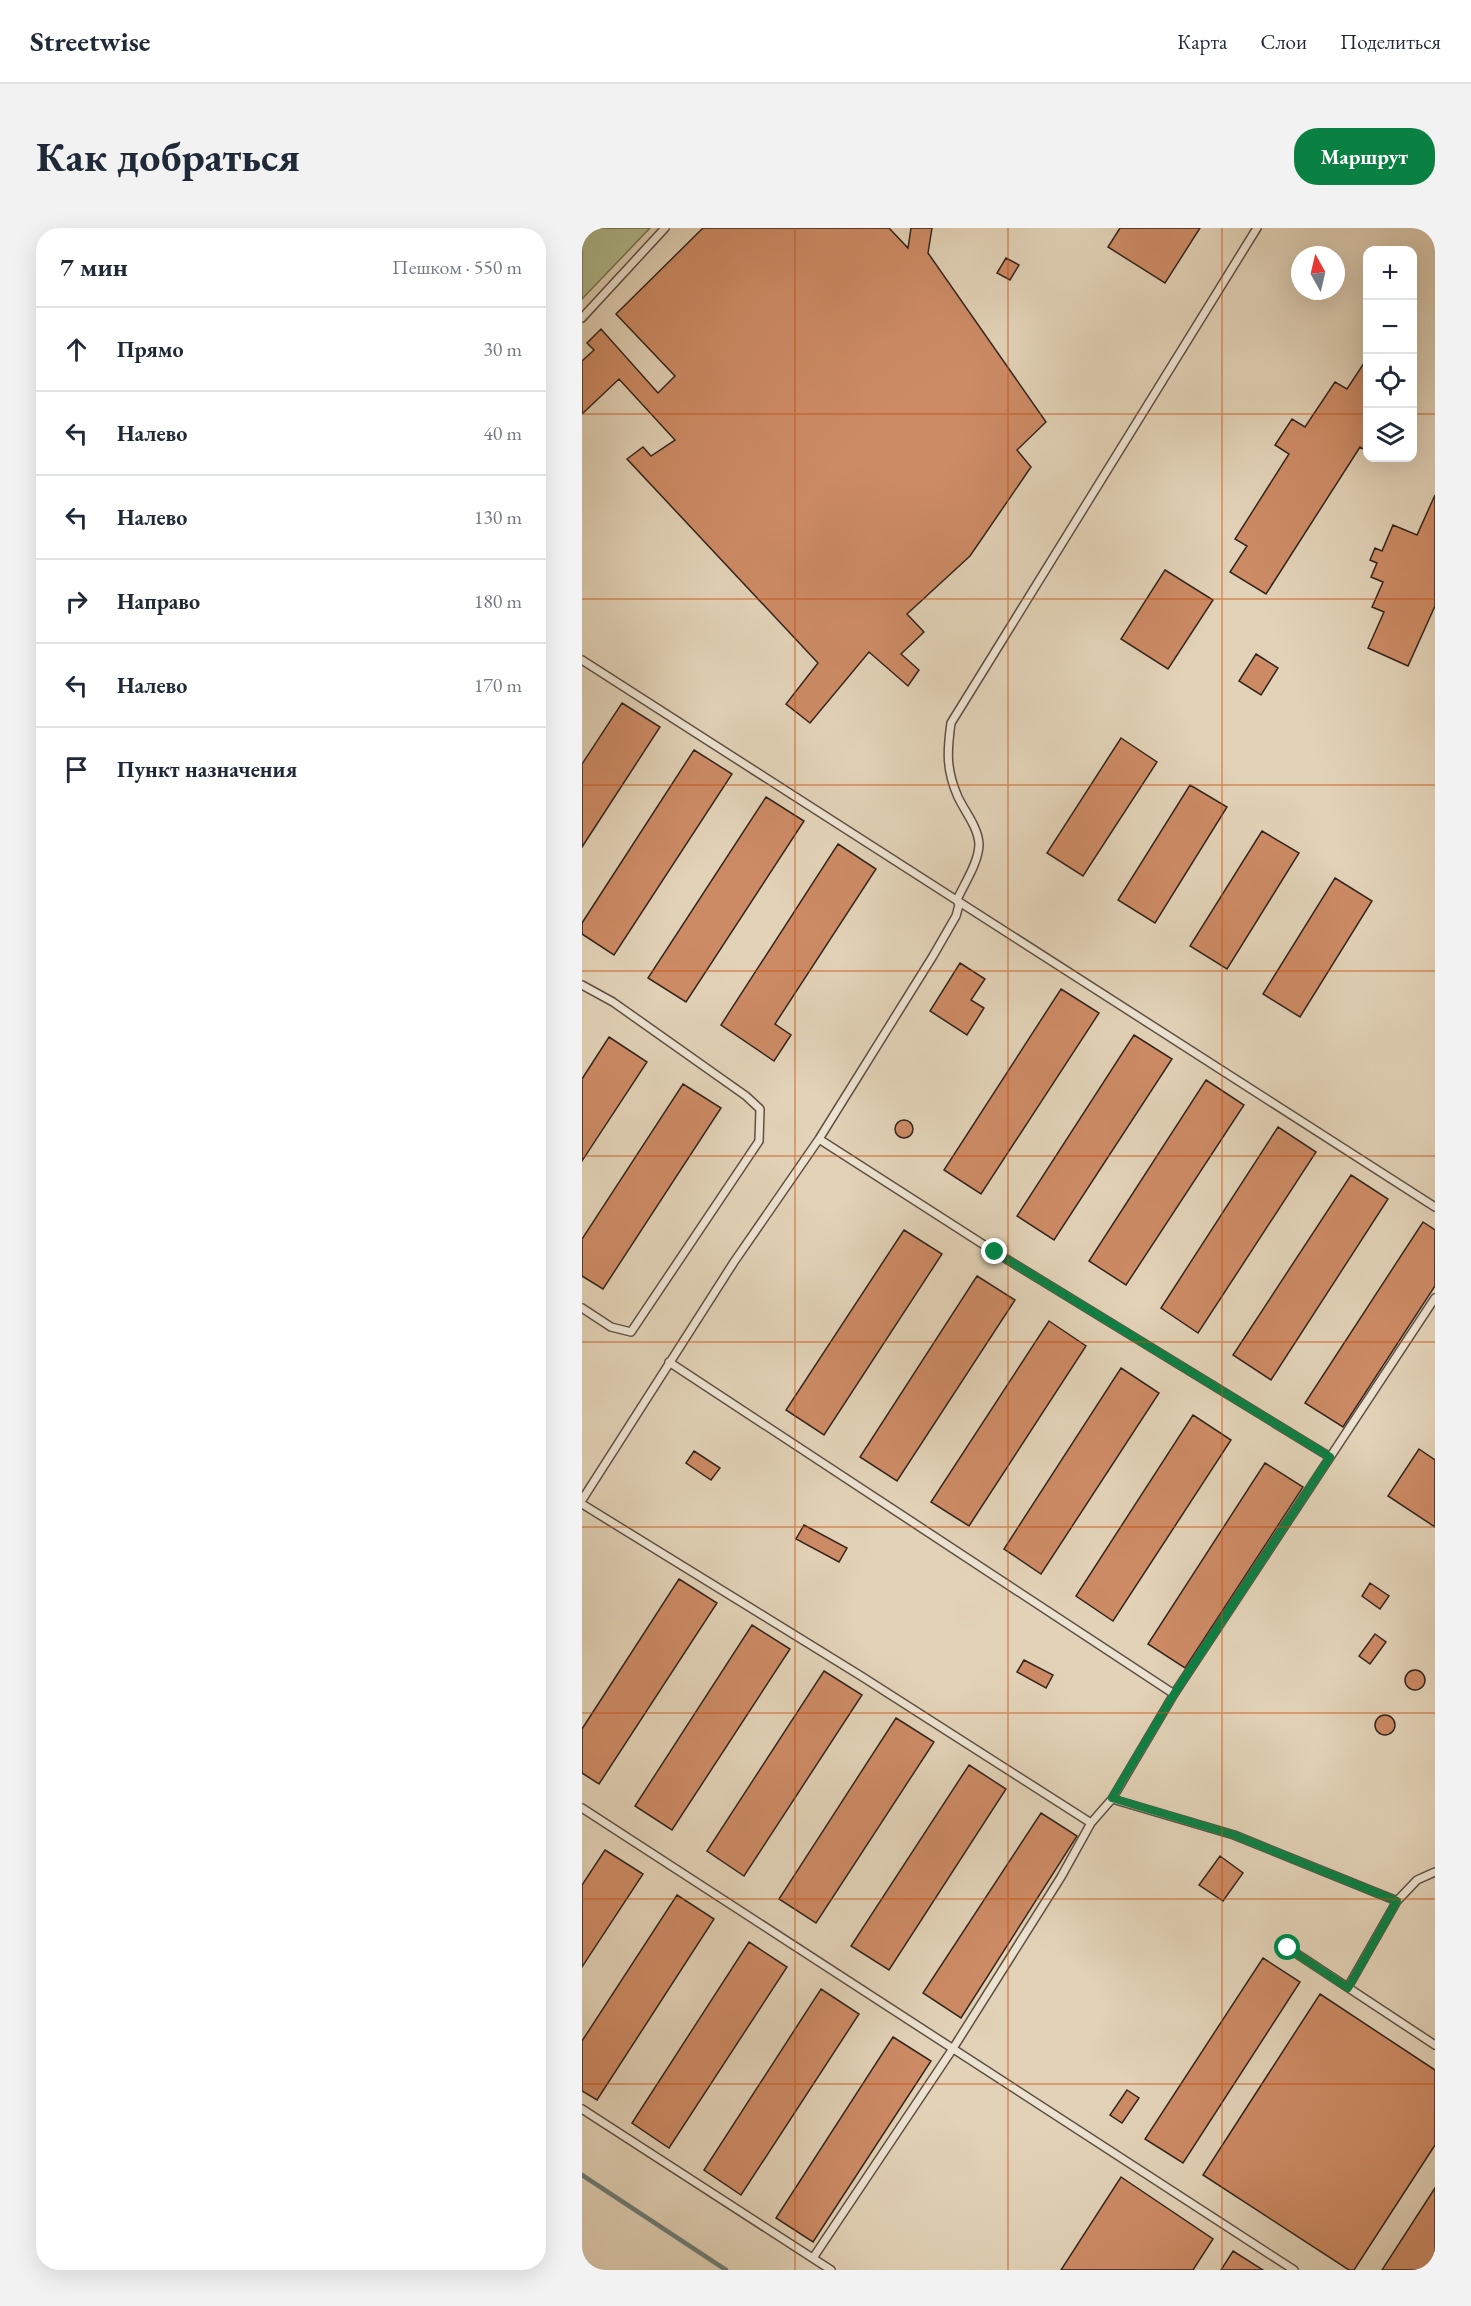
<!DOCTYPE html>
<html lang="ru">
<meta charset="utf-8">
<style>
:root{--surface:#fff;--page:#f2f2f3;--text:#1f2937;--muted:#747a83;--line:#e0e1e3;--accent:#0b8043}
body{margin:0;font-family:"EB Garamond",serif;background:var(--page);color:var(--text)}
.controls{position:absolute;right:18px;top:18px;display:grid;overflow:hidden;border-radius:12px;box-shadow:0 6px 24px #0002}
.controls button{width:54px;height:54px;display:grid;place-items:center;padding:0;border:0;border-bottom:2px solid var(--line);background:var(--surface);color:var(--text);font:30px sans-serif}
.compass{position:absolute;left:709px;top:18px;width:54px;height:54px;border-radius:50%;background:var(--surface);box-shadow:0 6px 24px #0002;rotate:352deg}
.stop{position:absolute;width:18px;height:18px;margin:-14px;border:4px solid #0b8043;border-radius:50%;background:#fff}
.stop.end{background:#0b8043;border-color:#fff;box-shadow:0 2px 6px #0008}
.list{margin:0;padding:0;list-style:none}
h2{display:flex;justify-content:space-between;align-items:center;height:78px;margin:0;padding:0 24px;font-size:26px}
h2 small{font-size:20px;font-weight:400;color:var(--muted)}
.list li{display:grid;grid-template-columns:39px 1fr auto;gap:18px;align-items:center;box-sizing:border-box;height:84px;padding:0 24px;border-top:2px solid var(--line)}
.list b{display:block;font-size:22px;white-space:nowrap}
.list em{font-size:20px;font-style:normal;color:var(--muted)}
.icon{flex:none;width:33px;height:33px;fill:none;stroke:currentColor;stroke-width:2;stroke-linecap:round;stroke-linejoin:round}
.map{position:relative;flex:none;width:853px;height:2042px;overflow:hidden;border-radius:24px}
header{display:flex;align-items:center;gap:36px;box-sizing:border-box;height:84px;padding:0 30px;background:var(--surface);border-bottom:2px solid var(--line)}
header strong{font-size:28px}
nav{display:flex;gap:33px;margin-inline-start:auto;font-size:21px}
.intro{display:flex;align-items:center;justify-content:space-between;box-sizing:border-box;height:144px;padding:0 36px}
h1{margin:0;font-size:42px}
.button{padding:15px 27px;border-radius:24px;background:var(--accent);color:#fff;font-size:21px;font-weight:700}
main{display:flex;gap:36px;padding:0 36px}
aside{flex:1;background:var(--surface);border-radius:24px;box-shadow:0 6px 24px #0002}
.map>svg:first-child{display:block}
.green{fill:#b1bd90;stroke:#727157;stroke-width:1.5}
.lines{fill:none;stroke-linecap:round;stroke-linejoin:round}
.stream{stroke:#6e7d76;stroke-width:4.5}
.building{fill:#cd8b65;stroke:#34251e;stroke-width:1.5}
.service-casing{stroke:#605044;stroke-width:10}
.service{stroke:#ece2d0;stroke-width:7}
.route{stroke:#0b8043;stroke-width:8}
.grid{fill:none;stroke:#c44f10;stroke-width:1.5;stroke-opacity:0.55}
</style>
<header>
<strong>Streetwise</strong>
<nav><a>Карта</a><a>Слои</a><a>Поделиться</a></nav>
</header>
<div class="intro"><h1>Как добраться</h1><a class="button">Маршрут</a></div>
<main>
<aside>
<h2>7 мин<small>Пешком · 550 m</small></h2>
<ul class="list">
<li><svg class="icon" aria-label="ahead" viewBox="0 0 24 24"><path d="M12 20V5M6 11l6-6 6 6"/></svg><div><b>Прямо</b></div><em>30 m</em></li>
<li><svg class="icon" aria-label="left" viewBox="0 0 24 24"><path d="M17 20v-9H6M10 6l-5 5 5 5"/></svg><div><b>Налево</b></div><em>40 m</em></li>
<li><svg class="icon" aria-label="left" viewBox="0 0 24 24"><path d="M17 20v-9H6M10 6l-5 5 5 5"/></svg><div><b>Налево</b></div><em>130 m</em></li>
<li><svg class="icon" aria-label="right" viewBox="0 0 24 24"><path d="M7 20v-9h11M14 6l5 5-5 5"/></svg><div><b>Направо</b></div><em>180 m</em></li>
<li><svg class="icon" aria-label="left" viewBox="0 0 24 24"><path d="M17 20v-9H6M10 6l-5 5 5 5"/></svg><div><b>Налево</b></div><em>170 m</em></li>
<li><svg class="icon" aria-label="arrive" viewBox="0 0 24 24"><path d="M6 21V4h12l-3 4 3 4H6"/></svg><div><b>Пункт назначения</b></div></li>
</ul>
</aside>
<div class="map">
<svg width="853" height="2042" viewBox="0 0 853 2042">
<rect width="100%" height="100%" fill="#e2d2b7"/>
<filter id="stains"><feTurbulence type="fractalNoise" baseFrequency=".00333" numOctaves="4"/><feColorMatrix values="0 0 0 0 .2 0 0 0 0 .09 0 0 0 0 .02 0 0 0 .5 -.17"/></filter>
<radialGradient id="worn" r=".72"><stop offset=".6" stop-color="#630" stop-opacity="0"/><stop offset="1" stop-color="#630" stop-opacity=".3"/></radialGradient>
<!-- green -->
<path class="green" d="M0,0h68l-68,71z"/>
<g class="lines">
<!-- stream -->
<path class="stream" d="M0,1947l144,95"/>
</g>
<!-- building -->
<path class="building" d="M121,0h186l19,20 3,-20h21l-4,25 118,169 -29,28 14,17 -61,89 -63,58 17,18 -23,22 18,16 -11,16 -39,-34 -59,71 -24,-19 32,-41 -191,-204 16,-12 8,9 24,-16 -56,-61 -37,35v-53l12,-11 -7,-7 14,-14 57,64 17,-17 -59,-62z
M538,0h80l-35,55 -57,-36z
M424,30l13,7 -9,15 -13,-7z
M786,129v95l-8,-5 -94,147 -36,-22 17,-26 -12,-7 54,-85 -14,-9 17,-26 13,8 30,-45 12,7z
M853,267v111l-27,60 -40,-18 16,-36 -12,-5 11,-25 -12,-5 6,-14 -7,-3 5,-12 7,3 11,-26 24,10z
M583,342l48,30 -45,69 -47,-30z
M674,426l22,14 -17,27 -22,-14z
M40,475l38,24 -78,120v-83z
M539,510l36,24 -74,114 -36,-23z
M112,522l38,24 -118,181 -32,-21v-11z
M608,557l37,22 -72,116 -37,-23z
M184,569l38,24 -118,181 -38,-24z
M680,603l37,22 -72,116 -37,-23z
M256,616l38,25 -101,155 16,11 -17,26 -53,-36z
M753,650l37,23 -72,116 -37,-23z
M378,735l25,16 -14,21 13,8 -17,27 -37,-24z
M479,761l38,24 -118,181 -37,-24z
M552,807l38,24 -118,181 -37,-24z
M27,809l38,25 -65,99v-82z
M624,852l38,25 -118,180 -37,-24z
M101,856l38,24 -118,181 -21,-13v-37z
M313 901a9 9 0 1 1 18 0a9 9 0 1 1-18 0Z
M696,899l38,25 -118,181 -37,-25z
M769,947l37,24 -117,181 -38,-25z
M841,994l12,8v56l-92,141 -38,-24z
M322,1002l38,24 -118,181 -38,-25z
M395,1048l38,24 -118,181 -37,-24z
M467,1093l37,25 -117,180 -38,-24z
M539,1140l38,25 -118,181 -37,-25z
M611,1187l38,25 -118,181 -37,-25z
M837,1221l16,11v67l-47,-31z
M112,1223l26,17 -9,12 -25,-17z
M683,1235l38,24 -118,181 -37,-24z
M222,1297l43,23 -8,14 -43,-23z
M97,1351l38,24 -118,181 -17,-11v-44z
M788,1355l19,13 -9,13 -18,-13z
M170,1397l38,24 -118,181 -37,-24z
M793,1406l11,8 -16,22 -11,-8z
M442,1432l29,15 -7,13 -29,-16z
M823 1452a10 10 0 1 1 20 0a10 10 0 1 1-20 0Z
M242,1443l38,24 -118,181 -37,-25z
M793 1497a10 10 0 1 1 20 0a10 10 0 1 1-20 0Z
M314,1490l38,24 -118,181 -37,-24z
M387,1537l37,24 -117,181 -38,-24z
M459,1585l36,23 -116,182 -38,-25z
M23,1622l38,24 -61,93v-82z
M638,1628l23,17 -20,28 -24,-16z
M95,1667l37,24 -117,181 -15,-9v-50z
M167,1714l38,25 -118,181 -37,-25z
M681,1730l37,24 -117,181 -38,-24z
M239,1761l38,25 -118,181 -37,-25z
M738,1766l115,76v75l-81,125h-5l-146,-95z
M311,1809l38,24 -118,181 -37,-24z
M545,1862l12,8 -17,25 -12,-8z
M539,1949l92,62 -20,31h-132z
M853,1960v82h-53z
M651,2023l30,19h-42z"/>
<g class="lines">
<!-- service casing -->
<g class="service-casing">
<path id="service" d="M0,90l83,-90
M0,432l853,547
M0,757l31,17 133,94 14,13 -1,32 -128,191 -20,-5 -29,-19
M237,911l176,113 335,205
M87,1134l505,332
M0,1272l152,-238 85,-123 114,-183 23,-40 3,-11 -2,-5c7,-16 22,-38 22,-56 -1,-17 -14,-32 -21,-47 -12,-27 -11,-45 -7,-74l306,-495
M0,1276l279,172 230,147
M530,1571l122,36 163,66
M0,1580l712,462
M706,1720l147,97
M766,1759l49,-86 20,-21 18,-8
M0,1881l249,161
M231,2030l139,-208 109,-173 30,-54 21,-24 62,-105 261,-396"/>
</g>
<!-- service -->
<use href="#service" class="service"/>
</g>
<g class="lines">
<!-- route -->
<path class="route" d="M413,1024l335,205 -156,237 -62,104 122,37 163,66 -49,87 -60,-40"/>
</g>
<!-- grid -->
<path class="grid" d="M213,0v2042M426,0v2042M640,0v2042M0,186h786M830,186h23M0,371h853M0,557h853M0,743h853M0,928h853M0,1114h853M0,1299h853M0,1485h853M0,1671h853M0,1856h853"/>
<rect width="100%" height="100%" filter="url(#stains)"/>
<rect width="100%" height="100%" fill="url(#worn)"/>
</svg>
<div class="controls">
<button>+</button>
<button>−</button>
<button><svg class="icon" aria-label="locate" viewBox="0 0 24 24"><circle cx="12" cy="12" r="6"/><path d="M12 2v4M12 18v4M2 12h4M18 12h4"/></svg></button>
<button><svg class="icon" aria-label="layers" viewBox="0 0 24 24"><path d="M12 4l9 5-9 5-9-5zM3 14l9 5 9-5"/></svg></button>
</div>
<svg class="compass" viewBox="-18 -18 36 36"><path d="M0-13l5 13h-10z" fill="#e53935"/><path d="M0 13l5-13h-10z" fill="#747a83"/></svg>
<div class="stop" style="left:706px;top:1720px"></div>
<div class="stop end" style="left:413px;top:1024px"></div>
</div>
</main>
